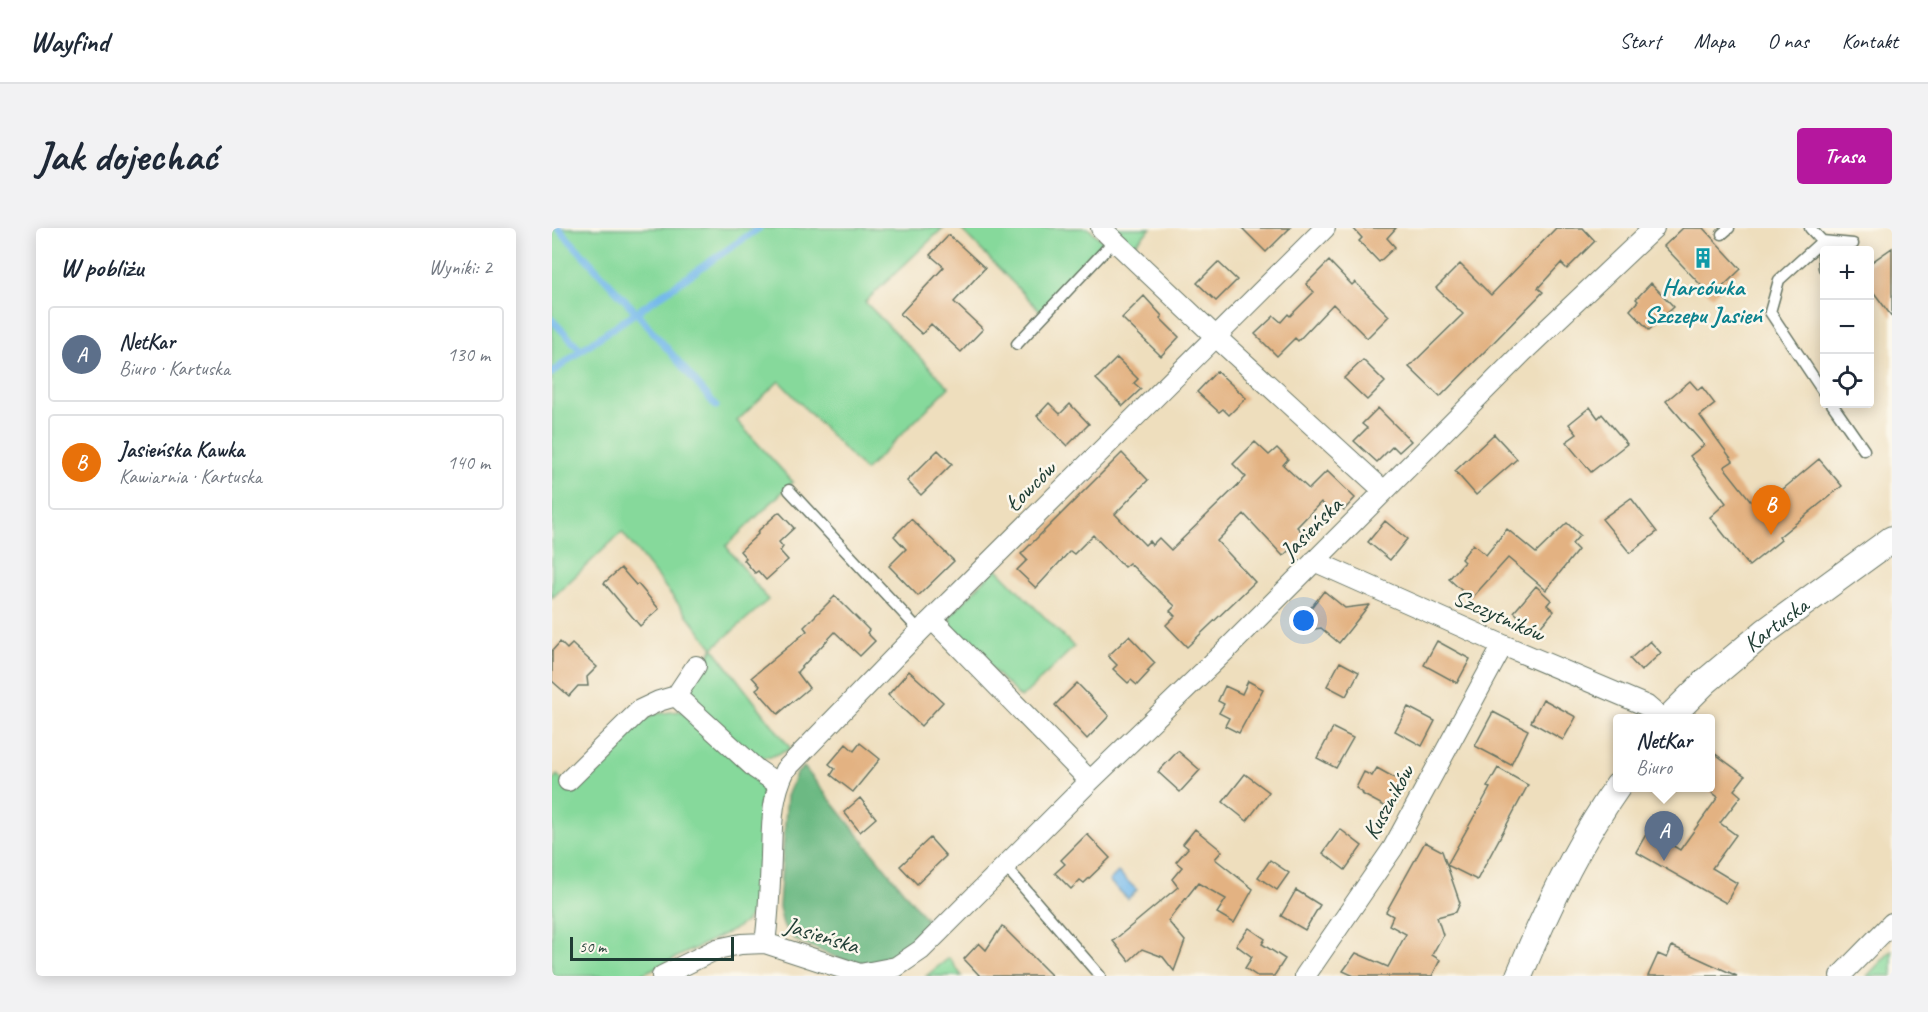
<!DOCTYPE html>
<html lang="pl">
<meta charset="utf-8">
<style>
:root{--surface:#fff;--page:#f2f2f3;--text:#1f2937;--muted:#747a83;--line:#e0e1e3;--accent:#b5179e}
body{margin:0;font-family:Caveat,sans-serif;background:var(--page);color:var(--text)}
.controls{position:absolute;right:18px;top:18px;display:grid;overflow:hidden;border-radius:6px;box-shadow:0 3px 15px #0003}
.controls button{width:54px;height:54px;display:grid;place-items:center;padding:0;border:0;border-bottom:2px solid var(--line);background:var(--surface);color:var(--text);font:30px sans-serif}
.scale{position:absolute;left:18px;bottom:15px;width:164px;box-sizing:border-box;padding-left:6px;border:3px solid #1f3d34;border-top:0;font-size:16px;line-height:21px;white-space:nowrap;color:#1f3d34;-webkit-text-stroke:4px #fbf7ec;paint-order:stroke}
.you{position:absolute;left:752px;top:393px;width:21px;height:21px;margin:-15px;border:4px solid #fff;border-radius:50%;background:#1a73e8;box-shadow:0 0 0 9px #1a73e833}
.badge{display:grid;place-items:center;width:39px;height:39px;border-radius:50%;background:var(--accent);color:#fff;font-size:20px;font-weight:700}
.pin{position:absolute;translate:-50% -50px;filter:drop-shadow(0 2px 3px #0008)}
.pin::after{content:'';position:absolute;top:32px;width:21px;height:18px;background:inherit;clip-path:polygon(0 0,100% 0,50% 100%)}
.popup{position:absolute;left:1061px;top:486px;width:102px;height:78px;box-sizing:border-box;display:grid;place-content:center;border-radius:6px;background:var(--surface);filter:drop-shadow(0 2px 4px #0005);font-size:20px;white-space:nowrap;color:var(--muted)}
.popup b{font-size:22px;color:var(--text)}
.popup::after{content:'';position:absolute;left:50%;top:100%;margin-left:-12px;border:12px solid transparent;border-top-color:var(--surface)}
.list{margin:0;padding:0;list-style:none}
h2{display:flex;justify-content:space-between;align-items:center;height:78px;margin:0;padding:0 24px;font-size:26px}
h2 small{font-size:20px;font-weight:400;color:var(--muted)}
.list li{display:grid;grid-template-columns:39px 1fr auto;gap:18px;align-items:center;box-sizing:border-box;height:96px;margin:0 12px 12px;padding:0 12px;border:2px solid var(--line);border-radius:6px}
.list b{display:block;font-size:22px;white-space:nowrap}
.list p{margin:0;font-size:20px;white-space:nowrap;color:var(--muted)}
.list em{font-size:20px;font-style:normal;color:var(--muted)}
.icon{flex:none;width:33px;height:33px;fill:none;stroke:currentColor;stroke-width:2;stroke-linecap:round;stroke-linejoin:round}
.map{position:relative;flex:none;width:1340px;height:748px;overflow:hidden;border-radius:6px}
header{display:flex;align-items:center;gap:36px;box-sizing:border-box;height:84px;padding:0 30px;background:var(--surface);border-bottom:2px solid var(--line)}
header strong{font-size:28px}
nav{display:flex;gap:33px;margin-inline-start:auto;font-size:21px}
.intro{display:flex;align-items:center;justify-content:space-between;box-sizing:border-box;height:144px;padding:0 36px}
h1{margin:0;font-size:42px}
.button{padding:15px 27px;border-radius:6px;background:var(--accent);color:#fff;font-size:21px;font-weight:700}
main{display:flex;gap:36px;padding:0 36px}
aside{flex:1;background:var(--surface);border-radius:6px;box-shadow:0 3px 15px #0003}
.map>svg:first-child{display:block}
.green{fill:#86d99b;stroke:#528b68;stroke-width:1.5}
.forest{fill:#6cb983;stroke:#467b5c;stroke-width:1.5}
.water{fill:#75b9eb;stroke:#4a7b90;stroke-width:1.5}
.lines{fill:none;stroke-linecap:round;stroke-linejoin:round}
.stream{stroke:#75b9eb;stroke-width:7}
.building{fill:#e3b282}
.service-casing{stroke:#677564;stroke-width:13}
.minor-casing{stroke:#677564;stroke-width:22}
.tertiary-casing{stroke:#677564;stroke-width:28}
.service{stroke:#fff;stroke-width:10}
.minor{stroke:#fff;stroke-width:20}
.tertiary{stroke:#fff;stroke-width:26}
.labels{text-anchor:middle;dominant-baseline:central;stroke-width:5;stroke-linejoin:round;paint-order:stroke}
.culture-label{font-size:24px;font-weight:bold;fill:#0d838f;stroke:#fbf7ec}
.street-label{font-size:24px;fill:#1f3d34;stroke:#fbf7ec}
</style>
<header>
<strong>Wayfind</strong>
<nav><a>Start</a><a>Mapa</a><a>O nas</a><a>Kontakt</a></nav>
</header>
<div class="intro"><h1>Jak dojechać</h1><a class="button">Trasa</a></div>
<main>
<aside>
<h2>W pobliżu<small>Wyniki: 2</small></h2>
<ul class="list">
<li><span class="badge" style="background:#5c6f8a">A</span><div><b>NetKar</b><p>Biuro · Kartuska</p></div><em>130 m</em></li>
<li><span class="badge" style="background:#e8710a">B</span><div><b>Jasieńska Kawka</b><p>Kawiarnia · Kartuska</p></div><em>140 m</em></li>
</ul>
</aside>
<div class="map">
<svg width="1340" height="748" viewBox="0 0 1340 748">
<rect width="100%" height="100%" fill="#fbf7ec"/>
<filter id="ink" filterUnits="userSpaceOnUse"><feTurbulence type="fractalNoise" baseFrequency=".0167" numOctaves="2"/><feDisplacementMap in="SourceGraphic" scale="12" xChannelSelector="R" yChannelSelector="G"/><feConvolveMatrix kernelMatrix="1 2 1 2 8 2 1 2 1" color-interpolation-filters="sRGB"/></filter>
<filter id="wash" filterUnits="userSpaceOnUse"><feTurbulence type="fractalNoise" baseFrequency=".008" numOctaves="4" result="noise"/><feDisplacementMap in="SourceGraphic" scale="24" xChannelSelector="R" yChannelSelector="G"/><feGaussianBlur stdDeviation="1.35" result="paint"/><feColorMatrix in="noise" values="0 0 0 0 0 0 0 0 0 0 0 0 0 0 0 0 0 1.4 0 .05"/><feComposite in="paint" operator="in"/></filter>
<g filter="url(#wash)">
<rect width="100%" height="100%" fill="#eedebd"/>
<!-- green -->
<path class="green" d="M0,0h391l-78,74 84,85 -84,84 -86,-90 -42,40 56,61 -67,64 42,54 -55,48 78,101 -21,8 -17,1 -64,-60 2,-16 22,-34 -91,-116 -70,66z
M408,0h128l15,13 -62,71z
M563,0h36l-18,18z
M444,340l78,79 -53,51 -69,-69 -2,-13z
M129,483l69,63 12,15 -4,118 -13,15 -12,8 -95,46h-86v-195l5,-6 13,12 69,-64 15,-9z
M1340,722v26h-25z
M397,730l13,18h-36z"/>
<!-- forest -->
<path class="forest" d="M252,539l129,161 -35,28 -21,9 -37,-6 -45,-19 -12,-15 -4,-18 8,-111 9,-22z"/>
<!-- water -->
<path class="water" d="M566,644l19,18 -9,9 -19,-18z"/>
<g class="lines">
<!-- stream -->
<path class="stream" d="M6,0l78,84 80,94
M0,92l29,30
M0,145l29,-23 178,-122"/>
</g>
<g id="blocks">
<!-- building -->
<path class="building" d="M690,0h48l-24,24z
M801,0h43l-9,10 8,9 -16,15 -20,-21 3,-3z
M1004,0h27l12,13 -28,28 -6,-6 -23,25 5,4 -103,105 -31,-30 54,-53 -27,-26 24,-24 31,31z
M1131,0h20l38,41 -29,28 -48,-51z
M397,7l36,33 -31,34 29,27 -22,23 -30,-28 -9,10 -22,-20 44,-47 -14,-12z
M1340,20v69l-23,-31v-22z
M777,33l23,24 3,-3 34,34 -22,22 -34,-34 -35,37 -3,-3 -18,18 -22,-22 19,-18 7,6 7,-8 2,2 24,-24 -8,-8z
M666,34l19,18 -21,21 -19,-18z
M1099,55l23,24 -25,23 -19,-20 8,-9 -2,-2z
M592,68l18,20 -2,2 19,19 -18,19 -39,-38z
M565,130l21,21 -4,4 7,6 -18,17 -27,-27z
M811,132l22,22 -18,18 -23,-22z
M665,143l29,27 -17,17 -6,-6 -4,3 -22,-20z
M1138,153l8,9 4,-3 13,17 -15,12 33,45 -9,6 34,43 61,-51 23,27 -63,51 2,3 -32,26 -39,-49 16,-14 -36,-47 14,-11 -38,-44z
M497,175l11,11 10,-10 19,20 -22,22 -30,-30z
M1038,179l8,11 4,-4 25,30 -36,28 -25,-30 11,-8 -8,-10z
M826,180l33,33 -12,11 -6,-6 -16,16 -23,-21 13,-13 -5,-4z
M942,206l23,25 -41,36 -21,-24z
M703,214l14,13 8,-7 11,11 -5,6 26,24 18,-18 28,27 -11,12 -8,-7 -7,7 -8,-8 -24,25 8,8 -22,21 -39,-42 -27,27 38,41 -68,65 -21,-22 9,-9 -5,-5 5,-5 -46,-43 -5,4 -31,-32 -19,19 -4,-3 -34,37 -19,-18 10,-10 -6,-6 101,-101 26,27 -33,34 30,31 4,-4 3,4 7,-7 12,12 75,-73 -13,-13z
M386,222l14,14 -31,31 -14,-14z
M1079,270l26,34 -27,21 -28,-34z
M227,284l15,16 -15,14 4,5 -3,4 8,9 -22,20 -8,-9 -3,2 -11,-13 2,-2 -6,-7 18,-17 -1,-2z
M359,291l43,42 -36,35 -29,-30 17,-17 -12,-13z
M833,293l22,18 -17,21 -22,-18z
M1015,295l13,12 -8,9 6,6 -32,40 -38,-32 -37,41 -22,-20 15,-17 -3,-3 12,-15 13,11 21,-26 29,24z
M69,340l15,17 2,-1 21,25 -19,17 -36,-43z
M984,358l15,14 -4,5 7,6 -18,21 -22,-20z
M772,363l21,17 24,-3 -30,38 -18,-15 -20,3 11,-13 -6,-4z
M283,368l34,34 -2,3 8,8 -15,15 -25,-24 -38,40 12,16 -31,26 -22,-25 4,-3 -8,-9 55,-46 -3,-4z
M577,408l26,27 -8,8 2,1 -12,13 -6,-5 -3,3 -15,-14 4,-4 -9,-9z
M885,413l33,18 -13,24 -33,-18z
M1098,413l11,12 -20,18 -11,-12z
M8,414l7,7 5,-5 25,23 -10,10 1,9h-10l-9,10 -17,-15v-30z
M788,434l19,10 -13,24 -19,-10z
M357,443l34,31 -22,24 -33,-31z
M696,453l15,8 -24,44 -14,-7 4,-8 -10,-5 5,-9 -6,-3 7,-15 17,8z
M525,455l32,33 -22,23 -32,-34z
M991,471l33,18 -13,23 -32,-18z
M856,479l27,14 -13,25 -27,-15z
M941,484l35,18 -17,35 -36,-19z
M781,500l20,10 -17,30 -19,-10z
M308,515l20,16 -27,33 -22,-17 4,-6 -6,-5 17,-20 8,7z
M1158,522l35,26 -11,14 7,6 -21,27 16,12 -24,33 25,15 -11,20 -90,-51 12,-21 32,19 38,-53 -8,-6z
M626,523l22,19 -20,22 -22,-20z
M825,540l25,14 -14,26 -26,-14 1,-1 -7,-5 8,-16 8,4z
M946,540l30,17 -51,95 -30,-15 43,-77 -3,-1z
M693,546l24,18 -22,29 -24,-19z
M308,570l16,20 -16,14 -16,-20z
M643,601l27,22 -7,8 38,30 -19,34 -17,-10 9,-14 -28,-16 -30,38 17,20 -11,30 -11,-14 -21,-8 -13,12 -16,-20 65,-54 -6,-8 10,-12 -6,-5 12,-14 -5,-4z
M788,601l22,17 -17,24 -22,-17z
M535,606l23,24 -26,25 -4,-3 -9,9 -16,-16 10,-9 -4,-4z
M378,610l16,18 -29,28 -17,-18z
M873,614l17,9 18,52 -4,9 -19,5 6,18 -11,20 8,5 -8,16h-78l-11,-5 13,-18 32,14 18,-33 -17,-9 4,-9 -7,-4z
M718,632l19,13 -12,17 -19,-13z
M744,662l24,15 -15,25 -24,-14z
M450,698l50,50h-72l-16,-17 15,-16 7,7z
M697,700l16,11 -3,5 23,15 -11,17h-17l-12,-8 7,-11 -16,-12z
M1120,718l30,14 35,16h-89l10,-22 9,4z"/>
</g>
</g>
<g filter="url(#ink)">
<use href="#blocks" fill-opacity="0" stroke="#677564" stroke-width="1.5"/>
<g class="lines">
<!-- service casing -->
<g class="service-casing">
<path id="service" d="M1258,0l12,13 -43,39 -9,32 54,81
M1170,6l7,-6
M1272,40l-2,-27 31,3
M465,116l97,-103
M1280,176l32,46
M237,262l131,141
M454,639l94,109"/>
</g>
<!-- minor casing -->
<g class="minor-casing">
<path id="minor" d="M549,0l115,109 168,154
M762,333l189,84 144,61 14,12
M380,391l158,162
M124,468l20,-30
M16,553l72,-71 19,-9 17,-5 80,73 22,15
M213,715c4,-29 5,-58 6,-87 1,-30 0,-58 14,-86l135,-139 405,-403
M110,748l55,-27 24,-5 24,-1 95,31 36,-7 25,-17 169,-169 136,-131 297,-298 131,-124
M753,748l88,-128 110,-203
M1288,748l52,-53"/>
</g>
<!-- tertiary casing -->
<g class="tertiary-casing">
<g id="tertiary">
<path id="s1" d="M1117,490l36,-36 61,-51 126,-92"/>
<path d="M967,748c27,-66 58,-132 99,-190"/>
</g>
</g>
<!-- service -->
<use href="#service" class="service"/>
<!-- minor -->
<use href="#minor" class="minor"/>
<!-- tertiary -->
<use href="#tertiary" class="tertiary"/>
</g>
</g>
<!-- icons -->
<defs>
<g id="building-bare" transform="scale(1.62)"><path d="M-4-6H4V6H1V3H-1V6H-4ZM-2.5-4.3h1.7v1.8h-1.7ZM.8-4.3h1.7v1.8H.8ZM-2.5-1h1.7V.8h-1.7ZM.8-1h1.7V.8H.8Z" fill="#0f9aa8" stroke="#fbf7ec" stroke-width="2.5" paint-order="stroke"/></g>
</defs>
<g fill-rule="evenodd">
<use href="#building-bare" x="1151" y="30"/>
</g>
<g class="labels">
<!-- culture labels -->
<g class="culture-label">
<text x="1151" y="59">Harcówka<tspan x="1151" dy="28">Szczepu Jasień</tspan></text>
</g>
<!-- street labels -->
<g class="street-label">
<text transform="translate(478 258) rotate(-45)">Łowców</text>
<text transform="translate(759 300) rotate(-45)">Jasieńska</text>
<text transform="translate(947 387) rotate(24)">Szczytników</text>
<text stroke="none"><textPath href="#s1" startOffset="142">Kartuska</textPath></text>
<text transform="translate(836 574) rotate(-61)">Kuszników</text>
<text transform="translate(270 707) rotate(17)">Jasieńska</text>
</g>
</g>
</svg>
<div class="controls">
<button>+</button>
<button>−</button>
<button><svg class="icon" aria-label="locate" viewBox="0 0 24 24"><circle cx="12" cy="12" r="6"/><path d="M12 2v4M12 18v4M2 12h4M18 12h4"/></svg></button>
</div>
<div class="scale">50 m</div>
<div class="you"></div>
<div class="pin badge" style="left:1112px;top:633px;background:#5c6f8a">A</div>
<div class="popup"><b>NetKar</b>Biuro</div>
<div class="pin badge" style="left:1219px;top:307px;background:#e8710a">B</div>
</div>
</main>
